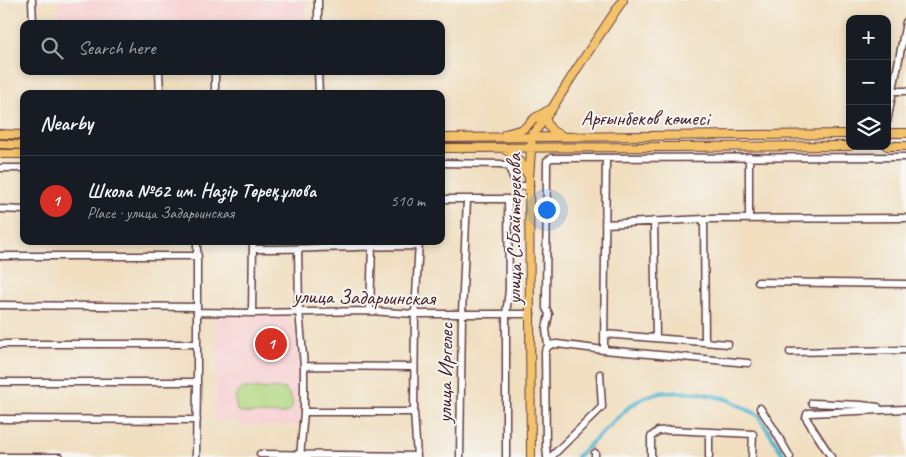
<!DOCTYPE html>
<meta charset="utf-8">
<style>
:root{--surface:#171b24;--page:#242831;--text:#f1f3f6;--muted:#9ea1a6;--line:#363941;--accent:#d93025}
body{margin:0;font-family:Caveat,sans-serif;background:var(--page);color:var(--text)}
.controls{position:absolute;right:15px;top:15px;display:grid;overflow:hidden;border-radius:10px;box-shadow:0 2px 8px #0003}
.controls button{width:45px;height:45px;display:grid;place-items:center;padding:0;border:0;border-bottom:1px solid var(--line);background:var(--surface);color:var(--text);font:25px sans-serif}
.you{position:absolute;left:546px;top:209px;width:18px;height:18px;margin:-12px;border:4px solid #fff;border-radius:50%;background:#1a73e8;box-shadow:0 0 0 8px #1a73e833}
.badge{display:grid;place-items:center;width:32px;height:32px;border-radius:50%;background:var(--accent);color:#fff;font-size:16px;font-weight:700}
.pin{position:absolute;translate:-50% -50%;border:2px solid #fff;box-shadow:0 1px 5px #0006}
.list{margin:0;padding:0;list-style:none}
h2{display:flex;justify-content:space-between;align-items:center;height:65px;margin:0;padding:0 20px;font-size:21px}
h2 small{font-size:16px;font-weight:400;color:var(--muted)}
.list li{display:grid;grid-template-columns:32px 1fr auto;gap:15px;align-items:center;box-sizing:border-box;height:90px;padding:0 20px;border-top:1px solid var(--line)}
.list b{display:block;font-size:19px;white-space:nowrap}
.list p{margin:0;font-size:16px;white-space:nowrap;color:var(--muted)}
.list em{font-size:16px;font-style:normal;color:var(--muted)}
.icon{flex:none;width:28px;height:28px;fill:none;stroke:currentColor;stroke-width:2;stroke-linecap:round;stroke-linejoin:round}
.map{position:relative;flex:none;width:906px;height:457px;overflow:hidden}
.search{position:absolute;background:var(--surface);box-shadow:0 2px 8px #0003;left:20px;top:20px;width:425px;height:55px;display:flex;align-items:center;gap:12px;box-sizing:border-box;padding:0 18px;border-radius:10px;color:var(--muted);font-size:19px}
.panel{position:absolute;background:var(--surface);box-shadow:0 2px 8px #0003;left:20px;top:90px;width:425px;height:155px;border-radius:10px}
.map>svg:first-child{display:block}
.built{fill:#f7cfd0}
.green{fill:#b2d882;stroke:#7e7c56}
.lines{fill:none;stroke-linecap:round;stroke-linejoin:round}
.canal{stroke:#4eb3cd;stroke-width:4.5}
.minor-casing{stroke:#633c41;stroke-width:9}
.major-casing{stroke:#633c41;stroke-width:10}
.minor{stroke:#fff;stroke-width:6}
.major{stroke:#f3c26a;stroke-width:8}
.labels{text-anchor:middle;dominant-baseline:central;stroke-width:4;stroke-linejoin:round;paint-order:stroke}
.street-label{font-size:21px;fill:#4a1f2b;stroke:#f6f6f2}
</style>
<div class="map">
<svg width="906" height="457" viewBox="0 0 906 457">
<rect width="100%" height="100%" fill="#f6f6f2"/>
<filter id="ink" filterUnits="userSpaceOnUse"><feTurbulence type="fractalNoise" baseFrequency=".02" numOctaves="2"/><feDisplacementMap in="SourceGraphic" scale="10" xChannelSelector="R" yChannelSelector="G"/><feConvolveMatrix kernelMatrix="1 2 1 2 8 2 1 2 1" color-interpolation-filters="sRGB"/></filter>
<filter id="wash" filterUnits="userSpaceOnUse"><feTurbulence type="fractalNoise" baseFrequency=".0096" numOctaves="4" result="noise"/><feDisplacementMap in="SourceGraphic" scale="20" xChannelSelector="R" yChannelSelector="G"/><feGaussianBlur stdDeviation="1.12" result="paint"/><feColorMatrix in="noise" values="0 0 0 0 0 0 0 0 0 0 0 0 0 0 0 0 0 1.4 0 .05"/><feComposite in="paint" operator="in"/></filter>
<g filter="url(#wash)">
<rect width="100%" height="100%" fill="#f0debf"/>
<!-- built -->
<path class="built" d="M59,0h247v24h-247z
M216,314h65l16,17 3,20v74l-60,1 -2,-5 -8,-1h-16l2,-39 1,-1z"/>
<!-- green -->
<path class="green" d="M244,388l41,1c9,9 12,20 -2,25l-40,-1 -6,-3c-3,-10 -3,-17 7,-22z"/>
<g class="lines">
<!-- canal -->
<path class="canal" d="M577,457l53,-51 15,-9 18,-5 37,1 27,6 31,16 27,42"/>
</g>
</g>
<g filter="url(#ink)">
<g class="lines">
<!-- minor casing -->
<g class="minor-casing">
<path id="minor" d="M32,0l1,24
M318,0v24
M159,71l1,23
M318,71l1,23
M893,91h13
M215,94v-23
M887,122l19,-100
M749,157v62
M441,163l60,1 8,3 4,11 6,8h11
M0,168h24
M441,199h67l1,91 -3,24v143
M0,209l24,1
M704,219l1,123
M654,221l2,117
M605,224l99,-5 202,-1
M253,249c56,0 111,-3 166,-3
M298,249l1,62 5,55v46l-4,45
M0,256h198
M758,282l148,2
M0,305l197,2
M370,311l2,-65
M197,312l55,1 118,-2 45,3h116
M252,313l1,-72
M604,334l124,10
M0,344h197
M548,346l-2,-17 3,-15 -3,-6 1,-147 4,-3 355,-1
M604,350l2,-192
M790,352l116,-2
M304,366l110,1
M0,382h197
M812,403l49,2 17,2
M760,408l14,21 16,28
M304,412h110
M0,419l197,1
M709,432v25
M595,453v4
M260,454l157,2
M0,457h60
M196,457l1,-75v-141
M417,457l-3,-45 1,-98 4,-73
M460,457l2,-143 5,-115
M547,457l-1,-11 -1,-94c2,-6 5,-8 12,-8l47,6 144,13
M551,457l51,-50 -2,-33
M651,457v-20l7,-6 13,-1 82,4 -1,23
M831,457l-25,-39 1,-4 2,-1 97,-4"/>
</g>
<!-- major casing -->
<g class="major-casing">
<path id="major" d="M545,117c3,10 6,15 16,18
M887,133h19
M0,134l24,1
M505,134l18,-5 6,-5 6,-6 14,-8
M441,138l409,-4
M0,144l24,1
M887,146h19
M441,148l409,-2
M504,149c13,6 18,17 25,28
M0,154h24
M531,457l-2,-279 3,-42 19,-26 27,-43 45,-67"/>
</g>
<!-- minor -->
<use href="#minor" class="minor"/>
<!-- major -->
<use href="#major" class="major"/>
</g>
</g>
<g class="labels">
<!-- street labels -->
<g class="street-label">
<text x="645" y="118">Арғынбеков көшесі</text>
<text transform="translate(514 229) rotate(-90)">улица С.Байтерекова</text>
<text transform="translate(364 297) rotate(1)">улица Задарьинская</text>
<text transform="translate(445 373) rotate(-89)">улица Иргелес</text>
</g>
</g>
</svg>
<div class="controls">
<button>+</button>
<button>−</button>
<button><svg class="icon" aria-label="layers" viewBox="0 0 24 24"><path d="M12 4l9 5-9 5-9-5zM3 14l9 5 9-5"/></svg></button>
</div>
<div class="you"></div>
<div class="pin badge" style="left:271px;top:344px">1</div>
<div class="search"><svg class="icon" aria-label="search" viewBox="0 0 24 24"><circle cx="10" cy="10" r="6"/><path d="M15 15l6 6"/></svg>Search here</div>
<section class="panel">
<h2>Nearby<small></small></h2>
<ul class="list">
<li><span class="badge">1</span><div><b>Школа №62 им. Назір Төреқұлова</b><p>Place · улица Задарьинская</p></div><em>510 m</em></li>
</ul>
</section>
</div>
